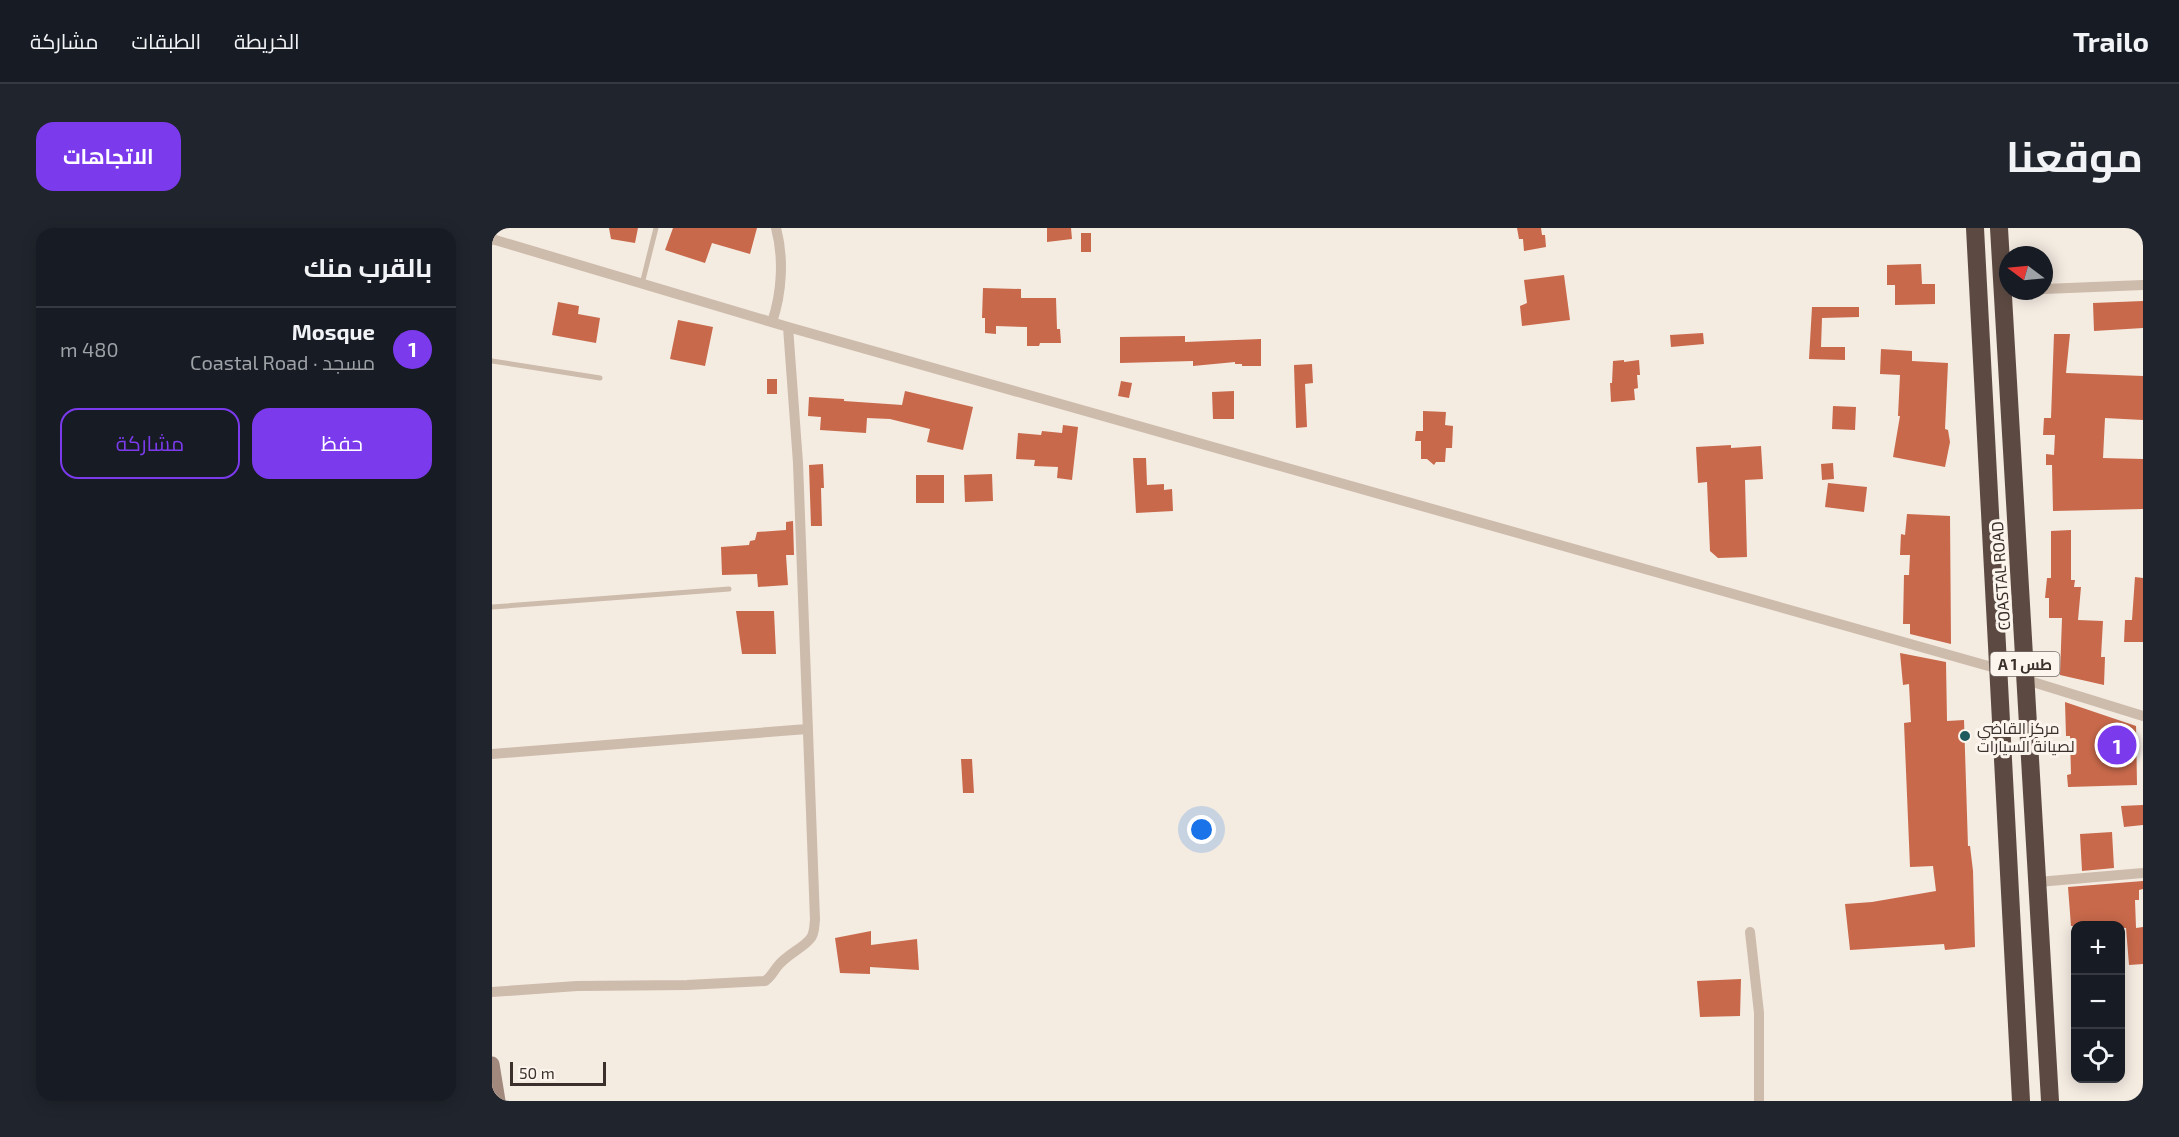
<!DOCTYPE html>
<html lang="ar">
<meta charset="utf-8">
<style>
:root{--surface:#171b24;--page:#20242c;--text:#f1f3f6;--muted:#9ea1a6;--line:#363941;--accent:#7c3aed}
body{margin:0;font-family:"Exo 2",Cairo,sans-serif;background:var(--page);color:var(--text);direction:rtl}
.controls{position:absolute;right:18px;bottom:18px;display:grid;overflow:hidden;border-radius:12px;box-shadow:0 3px 15px #0003}
.controls button{width:54px;height:54px;display:grid;place-items:center;padding:0;border:0;border-bottom:2px solid var(--line);background:var(--surface);color:var(--text);font:30px sans-serif}
.compass{position:absolute;left:1507px;top:18px;width:54px;height:54px;border-radius:50%;background:var(--surface);box-shadow:0 3px 15px #0003;rotate:286deg}
.scale{position:absolute;left:18px;bottom:15px;width:96px;box-sizing:border-box;padding-left:6px;border:3px solid #3b302b;border-top:0;font-size:16px;line-height:21px;white-space:nowrap;color:#3b302b;-webkit-text-stroke:4px #fbf5ee;paint-order:stroke}
.you{position:absolute;left:710px;top:602px;width:21px;height:21px;margin:-15px;border:4px solid #fff;border-radius:50%;background:#1a73e8;box-shadow:0 0 0 9px #1a73e833}
.badge{display:grid;place-items:center;width:39px;height:39px;border-radius:50%;background:var(--accent);color:#fff;font-size:20px;font-weight:700}
.pin{position:absolute;translate:-50% -50%;border:3px solid #fff;box-shadow:0 2px 6px #0006}
.list{margin:0;padding:0;list-style:none}
h2{display:flex;justify-content:space-between;align-items:center;height:78px;margin:0;padding:0 24px;font-size:26px}
h2 small{font-size:20px;font-weight:400;color:var(--muted)}
.list li{display:grid;grid-template-columns:39px 1fr auto;gap:18px;align-items:center;box-sizing:border-box;height:84px;padding:0 24px;border-top:2px solid var(--line)}
.list b{display:block;font-size:22px;white-space:nowrap}
.list p{margin:0;font-size:20px;white-space:nowrap;color:var(--muted)}
.list em{font-size:20px;font-style:normal;color:var(--muted)}
.actions{display:flex;gap:12px;padding:18px 24px}
.actions a{flex:1;padding:14px 0;border:2px solid var(--accent);border-radius:18px;text-align:center;font-size:21px;color:var(--accent)}
.actions .main{background:var(--accent);color:#fff}
.icon{flex:none;width:33px;height:33px;fill:none;stroke:currentColor;stroke-width:2;stroke-linecap:round;stroke-linejoin:round}
.map{position:relative;flex:none;width:1651px;height:873px;overflow:hidden;direction:ltr;border-radius:18px}
header{display:flex;align-items:center;gap:36px;box-sizing:border-box;height:84px;padding:0 30px;background:var(--surface);border-bottom:2px solid var(--line)}
header strong{font-size:28px}
nav{display:flex;gap:33px;margin-inline-start:auto;font-size:21px}
.intro{display:flex;align-items:center;justify-content:space-between;box-sizing:border-box;height:144px;padding:0 36px}
h1{margin:0;font-size:42px}
.button{padding:15px 27px;border-radius:18px;background:var(--accent);color:#fff;font-size:21px;font-weight:700}
main{display:flex;gap:36px;padding:0 36px}
aside{flex:1;background:var(--surface);border-radius:18px;box-shadow:0 3px 15px #0003}
.map>svg:first-child{display:block}
.building{fill:#c8694b}
.lines{fill:none;stroke-linecap:round;stroke-linejoin:round}
.lane{stroke:#cdbbac;stroke-width:5}
.street{stroke:#cdbbac;stroke-width:10}
.secondary{stroke:#a18a7d;stroke-width:15}
.highway{stroke:#5c4a42;stroke-width:18}
.poi-dot{fill:#1f5a5e;stroke:#fbf5ee;stroke-width:2}
.labels{text-anchor:middle;dominant-baseline:central;stroke-width:6;stroke-linejoin:round;paint-order:stroke}
.shield{fill:#fbf5ee;stroke:#756b66;stroke-width:1.5}
.shield-label{font-size:15px;font-weight:bold;fill:#3b302b}
.street-label{font-size:16px;fill:#3b302b;stroke:#fbf5ee}
.poi-label{font-size:16px;fill:#3b302b;stroke:#fbf5ee;text-anchor:start}
</style>
<header>
<strong>Trailo</strong>
<nav><a>الخريطة</a><a>الطبقات</a><a>مشاركة</a></nav>
</header>
<div class="intro"><h1>موقعنا</h1><a class="button">الاتجاهات</a></div>
<main>
<div class="map">
<svg width="1651" height="873" viewBox="0 0 1651 873">
<rect width="100%" height="100%" fill="#f4ebe1"/>
<!-- building -->
<path class="building" d="M117,0h29l-3,15 -24,-4z
M181,0h84l-7,26 -38,-11 -7,20 -40,-13z
M555,0h24l1,11 -25,3z
M1025,0h24l1,7h3l1,12 -22,4 -1,-12h-4z
M589,5h10v19h-10z
M1429,36l1,20h13v20l-40,1v-20h-8v-20z
M1072,47l6,45 -48,6 -2,-20 7,-3 -3,-23z
M491,60l38,1v9h35l1,31h3l1,14h-21l-1,3h-12v-19l-31,-1v8l-11,-1v-15h-3z
M1651,73v27l-49,3 -1,-28z
M66,74l21,4 -1,8 22,4 -4,25 -44,-8z
M1320,79h47v10l-37,1 -1,29h24v13l-36,-1z
M186,92l35,7 -8,39 -35,-7z
M1211,105l1,11 -33,3 -1,-12z
M1562,106h16l-4,39 77,3v44l-38,-2 -2,40 40,1v50l-90,2 -1,-46h-6v-11l8,1 1,-20h-12l1,-17h7z
M693,108v6l76,-3v27h-19v-2h-7v-2l-42,4v-5l-73,2v-26z
M1389,121l31,2v10l36,2 -3,66 3,1 2,12 -5,25 -52,-10 7,-41h-2l2,-41 -20,-1z
M1132,132v2l15,-2 1,15h-3l1,13 -4,1 1,11 -24,2 -1,-19h2l1,-22z
M820,136l1,19 -8,1 2,43 -11,1 -2,-63z
M275,151h10v15h-10z
M629,153l11,2 -3,15 -11,-2z
M413,163l68,16 -10,43 -36,-8 3,-13 -40,-10 -23,-1 -1,15 -46,-3 1,-13 -13,-1 1,-19 35,2v2l58,4z
M742,163v28h-21l-1,-27z
M1341,178l23,1 -1,23 -23,-1z
M931,183l23,1 -1,13 8,1 -1,22h-6l-1,14h-9l-2,3 -7,-6h-6v-18h-6l1,-10h7z
M571,197l15,2 -6,53 -15,-2 1,-11 -24,-1 1,-6 -19,-1 2,-26 23,2 1,-4 20,2z
M1239,217v3l30,-2 2,33 -18,1 2,77 -29,1 -8,-7 -3,-69 -9,1 -2,-36z
M641,230h13l1,27 17,-1v6l8,-1 1,22 -37,2z
M1341,235l1,16 -12,1 -1,-16z
M331,236l1,24h-3l1,38h-11l-2,-61z
M500,246l1,27 -28,1 -1,-27z
M424,247h28v28h-28z
M1336,255l39,4 -3,25 -39,-5z
M1415,286l43,2 1,128 -41,-10v-10h-7l1,-49h5l1,-20h-10l1,-21 4,1z
M301,293l1,34h-8l2,30 -30,2 -1,-13 -35,1 -1,-28 28,-2 1,-4 5,-1 2,-8 29,-2v-8z
M1579,302v50h4l-1,7h7l-3,33 25,1 -2,36h4l-1,28 -44,-10 2,-57h-13v-20h-4l2,-20h4v-47z
M1643,349l8,1v64h-19l1,-22h7z
M244,383h38l2,43h-34z
M1408,425l46,9 1,59 17,-1 4,126h2l3,25 2,76 -30,3 -1,-6 -94,6 -5,-46 27,-2 64,-11 -3,-25 -23,1 -6,-144 7,-1 -2,-38 -6,1z
M1573,474l71,24 1,59 -69,2 -1,-12 4,-1 -1,-38h-4z
M469,531h11l2,34h-11z
M1651,577v20l-19,2 -3,-21z
M1620,604l2,36 -32,3 -2,-37z
M1651,653v8l-4,1v10h-4l1,28 7,-1v37l-14,1 -3,-37h-5v-2h-50l-3,-39z
M379,703v14l46,-6 2,31 -49,-3v7l-30,-1 -5,-35z
M1249,751l-1,37 -40,1 -3,-36z"/>
<g class="lines">
<!-- lane -->
<path class="lane" d="M150,56l14,-56
M0,133l108,17
M0,379l237,-18"/>
<!-- street -->
<path class="street" d="M0,11l296,88 1211,342
M1552,61l99,-4
M280,94c10,-29 12,-64 4,-94
M1534,452l117,36
M0,526l315,-25
M1546,654l105,-9
M1258,704l9,81v88
M0,764l85,-6 110,-1 78,-4c6,-4 8,-9 12,-14 10,-13 25,-18 33,-28 5,-5 4,-13 5,-19l-17,-457 -10,-136"/>
<!-- secondary -->
<path class="secondary" d="M0,836l6,37"/>
<!-- highway -->
<path class="highway" d="M1483,0l46,873
M1507,0l51,873"/>
</g>
<!-- markers -->
<circle class="poi-dot" cx="1473" cy="508" r="6"/>
<g class="labels">
<!-- shield labels -->
<rect class="shield" x="1498.5" y="424" width="69" height="24" rx="4.5"/>
<g class="shield-label">
<text x="1533" y="436">A 1 طس</text>
</g>
<!-- street labels -->
<g class="street-label">
<text transform="translate(1508 348) rotate(-94)">COASTAL ROAD</text>
</g>
<!-- poi labels -->
<g class="poi-label">
<text x="1485" y="499">مركز القاضي<tspan x="1485" dy="18">لصيانة السيارات</tspan></text>
</g>
</g>
</svg>
<div class="controls">
<button>+</button>
<button>−</button>
<button><svg class="icon" aria-label="locate" viewBox="0 0 24 24"><circle cx="12" cy="12" r="6"/><path d="M12 2v4M12 18v4M2 12h4M18 12h4"/></svg></button>
</div>
<svg class="compass" viewBox="-18 -18 36 36"><path d="M0-13l5 13h-10z" fill="#e53935"/><path d="M0 13l5-13h-10z" fill="#9ea1a6"/></svg>
<div class="scale">50 m</div>
<div class="you"></div>
<div class="pin badge" style="left:1625px;top:517px">1</div>
</div>
<aside>
<h2>بالقرب منك<small></small></h2>
<ul class="list">
<li><span class="badge">1</span><div><b>Mosque</b><p>مسجد · Coastal Road</p></div><em>480 m</em></li>
</ul>
<div class="actions"><a class="main">حفظ</a><a>مشاركة</a></div>
</aside>
</main>
